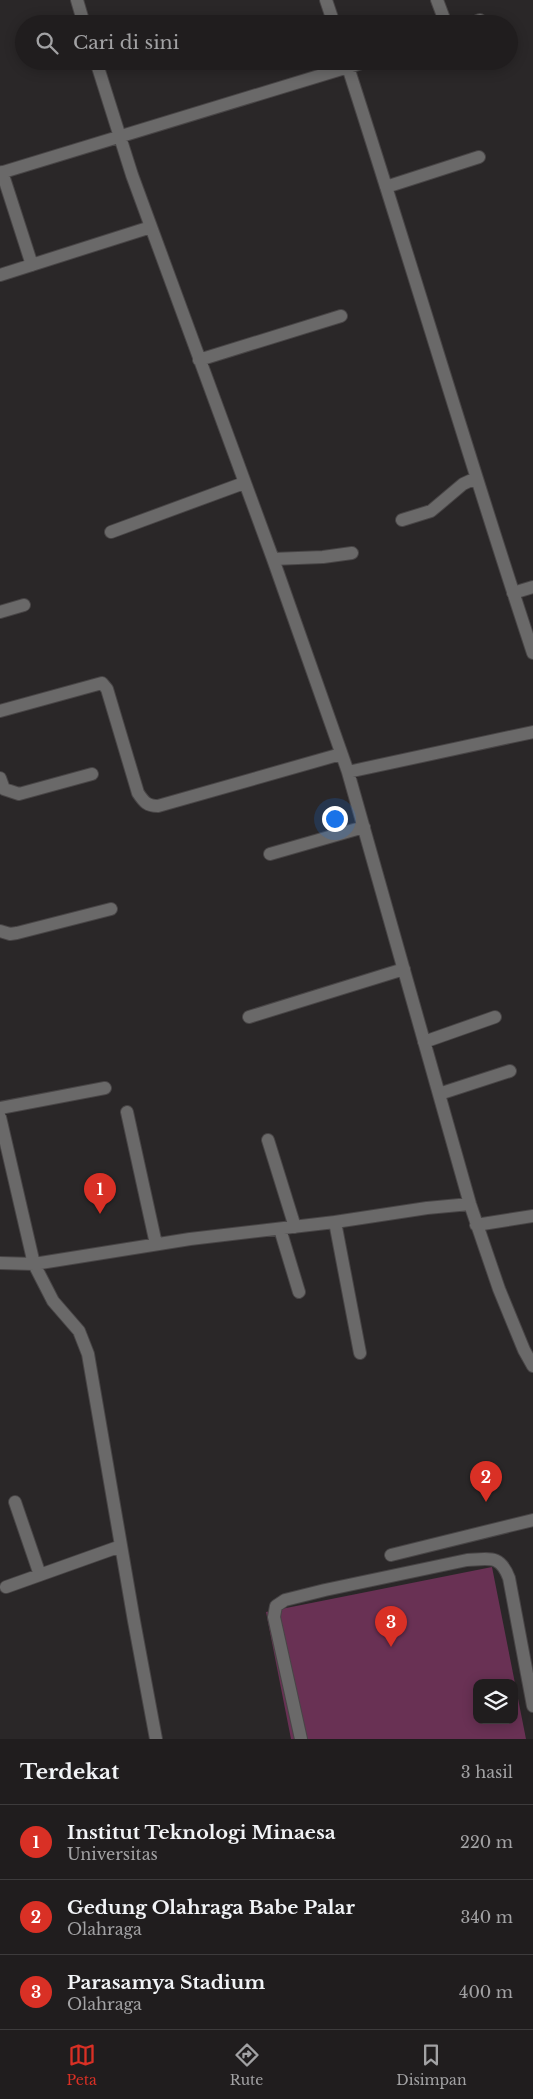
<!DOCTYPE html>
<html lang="id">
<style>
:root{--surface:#201d1e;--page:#282627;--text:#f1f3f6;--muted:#a2a2a4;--line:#3d3b3c;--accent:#d93025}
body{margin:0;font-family:"Libre Baskerville",serif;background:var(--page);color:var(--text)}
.controls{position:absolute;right:15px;bottom:15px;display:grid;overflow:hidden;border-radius:10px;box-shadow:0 2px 12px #0003}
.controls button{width:45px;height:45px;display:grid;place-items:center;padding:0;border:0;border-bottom:1px solid var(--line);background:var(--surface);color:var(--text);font:25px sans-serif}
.you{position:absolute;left:334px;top:818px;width:18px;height:18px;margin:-12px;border:4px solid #fff;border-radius:50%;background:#1a73e8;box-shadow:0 0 0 8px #1a73e833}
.badge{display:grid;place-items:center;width:32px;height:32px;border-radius:50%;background:var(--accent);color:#fff;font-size:16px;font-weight:700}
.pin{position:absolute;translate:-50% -41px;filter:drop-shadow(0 1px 2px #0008)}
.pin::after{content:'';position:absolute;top:26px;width:18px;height:15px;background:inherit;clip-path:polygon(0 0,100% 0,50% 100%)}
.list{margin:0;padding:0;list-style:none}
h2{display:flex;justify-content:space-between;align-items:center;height:65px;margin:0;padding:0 20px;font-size:21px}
h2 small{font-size:16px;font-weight:400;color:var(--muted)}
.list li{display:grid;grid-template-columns:32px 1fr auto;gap:15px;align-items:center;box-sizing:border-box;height:75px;padding:0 20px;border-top:1px solid var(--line)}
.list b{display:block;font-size:19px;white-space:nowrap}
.list p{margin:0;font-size:16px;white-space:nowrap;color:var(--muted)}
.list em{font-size:16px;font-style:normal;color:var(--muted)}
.icon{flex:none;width:28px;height:28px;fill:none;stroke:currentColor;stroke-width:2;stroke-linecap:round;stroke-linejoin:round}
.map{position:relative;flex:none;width:533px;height:1739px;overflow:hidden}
.search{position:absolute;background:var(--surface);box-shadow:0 2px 12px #0003;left:15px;right:15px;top:15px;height:55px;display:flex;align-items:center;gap:12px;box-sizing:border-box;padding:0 18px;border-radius:28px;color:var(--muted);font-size:19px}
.sheet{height:290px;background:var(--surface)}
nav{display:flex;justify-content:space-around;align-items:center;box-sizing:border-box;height:70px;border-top:1px solid var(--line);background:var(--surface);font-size:14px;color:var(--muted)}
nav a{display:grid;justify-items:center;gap:2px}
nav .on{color:var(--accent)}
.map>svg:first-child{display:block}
.green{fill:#693154;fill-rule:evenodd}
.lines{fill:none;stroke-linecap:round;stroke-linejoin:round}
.minor-casing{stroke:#484546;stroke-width:14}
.minor{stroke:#6a6969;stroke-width:12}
</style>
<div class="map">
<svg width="533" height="1739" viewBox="0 0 533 1739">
<rect width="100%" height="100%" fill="#2a2728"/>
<!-- green -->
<path class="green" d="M492,1567l34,172h-235l-25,-127zM477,1683h37v37h-37z"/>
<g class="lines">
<!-- minor casing -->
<g class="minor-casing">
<path id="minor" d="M77,0l7,24
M326,0l8,24
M437,0l9,24
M471,24l9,-4
M96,61l36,114 141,384 75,213 122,432 29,85 25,61 9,16
M346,61c64,197 122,396 187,592
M2,172l30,93
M0,173l368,-112
M386,187l93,-30
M0,275l151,-48
M199,360l142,-44
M402,520l29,-9 32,-27 13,-6
M111,532l133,-49
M273,559l50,-2 29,-4
M513,593l20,-6
M0,612l24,-7
M0,711l102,-28 5,6 31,104c6,9 9,13 20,13l183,-52
M348,772l185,-40
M0,778l4,11 15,5 73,-20
M270,854l94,-27
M0,931l10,3 7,-1 94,-24
M249,1017l155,-48
M424,1042l71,-25
M439,1094l71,-23
M0,1108l105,-20
M127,1112l29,132
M0,1117l34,147 19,37 26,30 9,23 46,267 22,118
M268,1140l27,87
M335,1222l25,131
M476,1225l57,-9
M280,1229l19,63
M0,1263l34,1 156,-25 145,-17 92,-14 43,-4
M15,1502l25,73
M391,1555l142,-35
M6,1587l115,-41
M301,1739l-27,-122 2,-11 9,-6 40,-10 142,-30c22,-1 33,-6 42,18l24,128"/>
</g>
<!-- minor -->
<use href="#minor" class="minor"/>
</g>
</svg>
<div class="controls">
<button><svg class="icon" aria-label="layers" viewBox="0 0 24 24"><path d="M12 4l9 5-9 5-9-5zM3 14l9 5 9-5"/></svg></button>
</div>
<div class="you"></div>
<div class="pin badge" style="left:100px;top:1214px">1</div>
<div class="pin badge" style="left:486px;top:1502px">2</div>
<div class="pin badge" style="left:391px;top:1647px">3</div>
<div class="search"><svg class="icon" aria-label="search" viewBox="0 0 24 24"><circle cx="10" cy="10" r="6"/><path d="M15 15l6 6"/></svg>Cari di sini</div>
</div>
<section class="sheet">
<h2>Terdekat<small>3 hasil</small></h2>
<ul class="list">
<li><span class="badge">1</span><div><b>Institut Teknologi Minaesa</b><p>Universitas</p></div><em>220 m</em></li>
<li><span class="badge">2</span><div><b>Gedung Olahraga Babe Palar</b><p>Olahraga</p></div><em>340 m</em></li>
<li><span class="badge">3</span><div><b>Parasamya Stadium</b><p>Olahraga</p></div><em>400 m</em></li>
</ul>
</section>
<nav>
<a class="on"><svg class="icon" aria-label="map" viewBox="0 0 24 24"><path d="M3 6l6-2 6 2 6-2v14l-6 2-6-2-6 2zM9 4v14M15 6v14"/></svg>Peta</a>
<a><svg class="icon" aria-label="directions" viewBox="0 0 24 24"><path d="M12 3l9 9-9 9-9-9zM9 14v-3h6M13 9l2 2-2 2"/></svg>Rute</a>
<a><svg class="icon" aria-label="saved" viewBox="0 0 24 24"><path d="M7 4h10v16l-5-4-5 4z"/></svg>Disimpan</a>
</nav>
